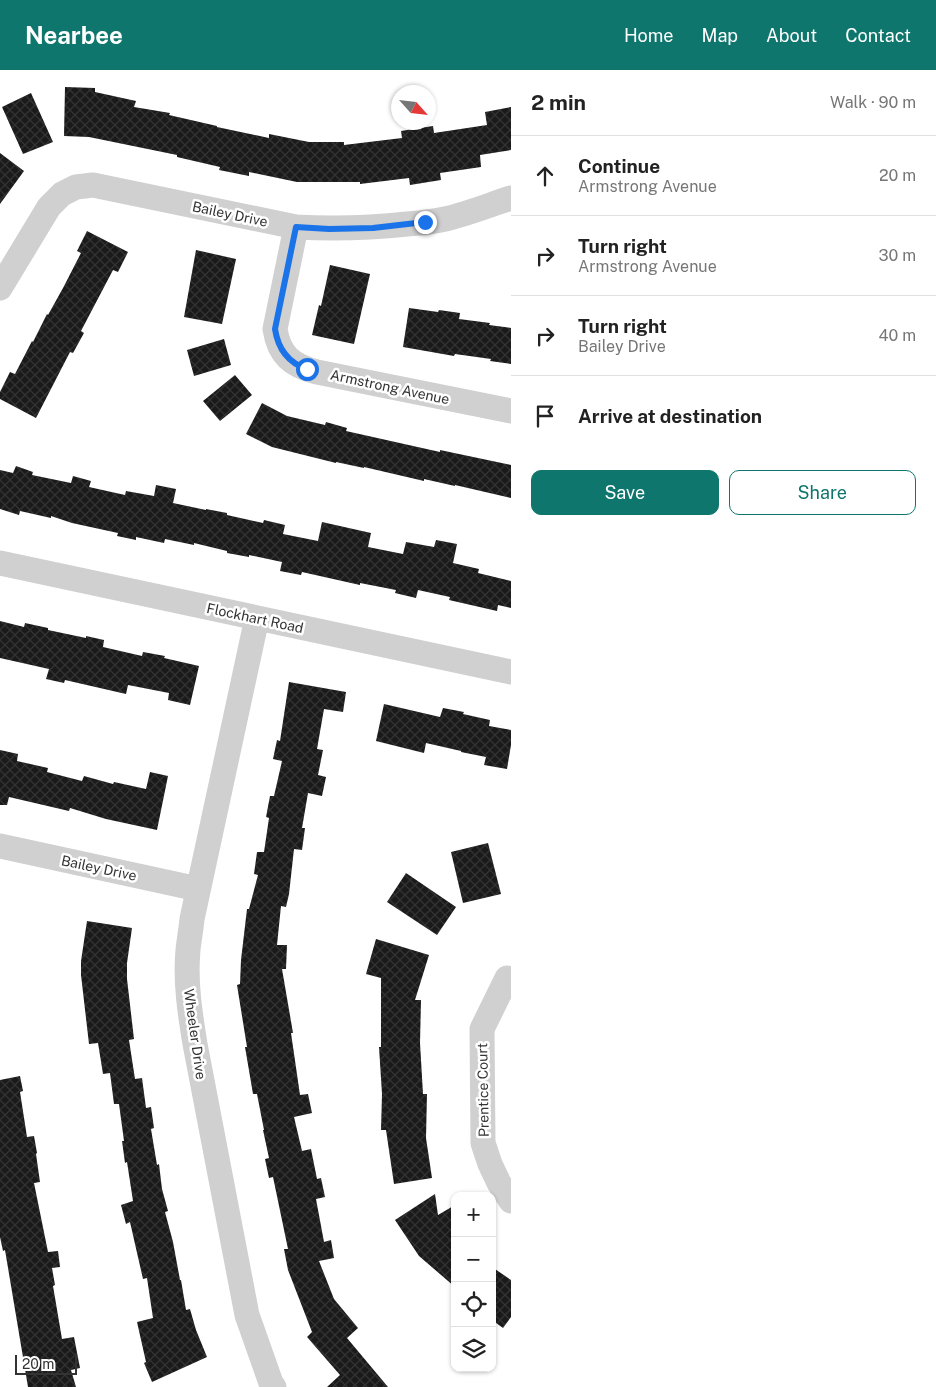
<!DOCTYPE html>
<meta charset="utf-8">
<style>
:root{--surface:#fff;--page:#f6f6f6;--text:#222;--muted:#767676;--line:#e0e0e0;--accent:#0f766e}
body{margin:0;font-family:"Public Sans",sans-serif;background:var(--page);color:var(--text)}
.controls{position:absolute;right:15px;bottom:15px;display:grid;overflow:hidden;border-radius:10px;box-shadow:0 1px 4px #0004}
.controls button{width:45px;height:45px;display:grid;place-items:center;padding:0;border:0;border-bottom:1px solid var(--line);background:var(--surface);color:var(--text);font:25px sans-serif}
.compass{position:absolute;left:391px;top:15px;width:45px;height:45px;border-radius:50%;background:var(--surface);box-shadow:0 1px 4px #0004;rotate:117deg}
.scale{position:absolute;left:15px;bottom:12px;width:62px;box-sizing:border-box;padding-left:5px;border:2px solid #333;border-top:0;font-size:14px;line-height:18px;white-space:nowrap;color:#333;-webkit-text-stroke:4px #fff;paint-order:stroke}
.stop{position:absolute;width:15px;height:15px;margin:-11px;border:4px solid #1a73e8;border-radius:50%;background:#fff}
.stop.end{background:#1a73e8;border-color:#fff;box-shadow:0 1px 5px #0008}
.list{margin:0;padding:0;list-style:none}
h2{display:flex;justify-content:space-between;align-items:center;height:65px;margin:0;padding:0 20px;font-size:21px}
h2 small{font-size:16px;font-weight:400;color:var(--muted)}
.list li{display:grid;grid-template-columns:32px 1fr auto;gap:15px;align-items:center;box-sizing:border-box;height:80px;padding:0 20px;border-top:1px solid var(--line)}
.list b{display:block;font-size:19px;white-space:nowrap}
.list p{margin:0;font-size:16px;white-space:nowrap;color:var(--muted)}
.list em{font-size:16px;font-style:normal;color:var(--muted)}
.actions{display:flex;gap:10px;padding:15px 20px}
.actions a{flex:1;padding:11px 0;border:1px solid var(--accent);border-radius:10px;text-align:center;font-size:18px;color:var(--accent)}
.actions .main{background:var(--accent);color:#fff}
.icon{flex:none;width:28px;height:28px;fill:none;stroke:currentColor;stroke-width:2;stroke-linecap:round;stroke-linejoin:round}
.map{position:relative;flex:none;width:511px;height:1317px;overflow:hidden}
header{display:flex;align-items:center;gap:30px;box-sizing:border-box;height:70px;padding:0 25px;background:var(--accent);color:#fff}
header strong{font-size:24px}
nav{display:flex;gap:28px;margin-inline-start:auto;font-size:18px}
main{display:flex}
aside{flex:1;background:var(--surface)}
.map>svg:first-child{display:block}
.building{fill:url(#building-cross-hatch)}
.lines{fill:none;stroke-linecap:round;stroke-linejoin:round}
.minor{stroke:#d0d0d0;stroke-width:25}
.route{stroke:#1a73e8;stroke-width:6}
.labels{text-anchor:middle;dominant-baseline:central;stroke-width:5;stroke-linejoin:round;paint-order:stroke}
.street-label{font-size:14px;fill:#333;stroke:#fff}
</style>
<header>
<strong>Nearbee</strong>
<nav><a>Home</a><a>Map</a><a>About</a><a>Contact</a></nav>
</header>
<main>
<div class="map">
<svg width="511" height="1317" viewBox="0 0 511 1317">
<defs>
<pattern id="building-cross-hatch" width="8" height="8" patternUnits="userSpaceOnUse" patternTransform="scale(1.25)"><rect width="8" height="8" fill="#1a1a1a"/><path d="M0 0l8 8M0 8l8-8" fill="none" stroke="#333"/></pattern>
</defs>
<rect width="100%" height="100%" fill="#fff"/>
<!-- building -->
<path class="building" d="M65,17l30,1v4l41,9 -2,6 36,6 -1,2 48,11v1l52,11v-4l40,8h35v3l58,-7 -1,-7 32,-5 1,7 53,-8 -2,-13 26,-5v43l-31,5 1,12 -41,6 1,7 -31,5 -1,-7 -49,6v-2h-63l-48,-10v4l-30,-6 1,-3 -43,-10v-2l-88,-18 -25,-1z
M31,23l22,49 -30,12 -21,-47z
M0,83l24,18 -24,33z
M87,161l41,21 -10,20 -5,-2 -32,61 3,2 -11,20 -3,-1 -34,66 -36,-19v-7l10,-20 5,2 17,-33 1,1 14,-28 1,1 15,-27 18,-35 -4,-2z
M196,180l40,9 -14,65 -38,-7z
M330,195l40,9 -16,70 -42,-9 7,-30 2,1z
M409,238l29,4 1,-2 21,3 -1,6 31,4 -1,2 22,3v36l-21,-3 1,-2 -36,-5 -1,2 -51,-9z
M224,269l7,26 -37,11 -7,-26z
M235,305l17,20 -32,26 -17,-20z
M262,333l25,13 38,9 1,-3 21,6 -1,3 94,21v-2l71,15v33l-56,-13v1l-31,-7v2l-60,-14v1l-28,-6v1l-64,-16 -26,-13z
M16,396l17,6 -1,3 39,8 2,-7 18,5 -2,6 36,8 1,-4 28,5 2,-11 20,4 -3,14 33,7v-1l21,4v2l36,8 1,-3 21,5 -2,9 35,7 4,-19 49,11 -3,14 35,7 3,-12 28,5 2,-7 21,4 -4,19 26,6 -1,4 33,8v27l-13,-3 -1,6 -48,-11 1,-3 -32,-7 -2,8 -21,-5 1,-3 -36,-7v2l-58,-13 -1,3 -21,-4 2,-9 -33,-7v2l-22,-4v-2l-33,-8v2l-29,-6 -1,4 -28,-6v3l-19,-4 1,-3 -46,-10 -21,-7v2l-31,-7 -1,4 -19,-6v-39l13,3z
M0,551l24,6 1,-4 23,5v2l38,8v-2l18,4 -1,7 39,9 1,-4 22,4 -1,2 35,8 -9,39 -22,-5 1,-7 -41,-8 -2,9 -61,-14 -1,3 -18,-4 3,-10 -49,-11z
M289,612l57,10 -3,20 -19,-3 -7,40 6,1 -5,25 8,2 -4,19 -14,-3 -6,35h3l-3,22 -8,-1 -5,45 -3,13 -5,-1 -4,39h10l-1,24h-4l11,64h-2l9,62 8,-1 4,19 -18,4 8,34 9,-2 6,30 4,-1 4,19 -9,2 8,43 7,-2 3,18 -15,3 15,38 24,29 -11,10 41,49h-61l13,-12 -33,-38 5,-5 -24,-62 -4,-21h4l-15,-72 -4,1 -4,-19 4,-1 -6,-28h1l-7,-36h-4l-8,-47h2l-10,-62 3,-1 1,-24 6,-51h2l9,-34 -4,-1 3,-22h7l5,-34 -3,-1 4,-21h4l8,-35 -9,-2 4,-19 3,1z
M384,634l56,13 3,-9 21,4 -1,2 27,6 -1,6 22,4v15l-4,24 -23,-4 2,-8 -25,-5v-1l-35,-8 -2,10 -48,-12z
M0,680l18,4 -1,7 31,7 -1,4 35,9 2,-5 29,8 1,-2 32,7 4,-17 18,4 -11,54 -51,-11 -36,-11 -1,3 -60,-14 -2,8h-7z
M488,773l13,51 -38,9 -12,-51z
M406,803l50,34 -19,28 -50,-33z
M87,851l45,7 -5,35v16l7,60 -5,1 6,39 7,-1 4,30 5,-1 3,21 -3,1 6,36 2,-1 3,25 6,22 -3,1 8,30 7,38h1l5,30 4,-1 6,21 11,27 -55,25 -8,-19 2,-1 -9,-40 16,-4 -6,-40 -4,1 -13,-57 -4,2 -5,-19 12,-4 -6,-39 -2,1 -3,-22h2l-5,-37h-5l-4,-31 -7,1 -5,-31 -9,1 -8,-69v-14z
M376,869l53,16 -14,45h6l-1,43 3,51h4l-1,44 6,40 -38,6 -8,-54h-5l1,-36 -3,-47h2v-69l-15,-4z
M20,1006l3,15 -3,1 7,45 7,-1 3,17 -1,1 4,28 -6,1 14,69 10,-1 2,16 -8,1 3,17 -2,1 9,53 12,-2 6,31 -9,2 5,17h-48l-23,-137 -2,1 -3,-14v-157z
M435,1124l3,21 17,-10v82l-36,-31 -24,-36z
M492,1197l19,13v37l-8,11 -11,-8z"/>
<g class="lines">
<!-- minor -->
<path class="minor" d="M296,157l-21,102c4,26 17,37 42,43l194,39
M0,218l49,-81 13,-13 14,-7 17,-2 203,42c37,2 74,1 111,-3 13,-1 26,-2 38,-5 22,-5 44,-14 66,-21
M0,493l511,109
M257,548l-65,301c-1,11 -3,21 -4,31 -3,32 2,63 7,94l52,271 24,68 3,4
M0,776l198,43
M507,908l-25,51 1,114 7,21 9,19 12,18"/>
</g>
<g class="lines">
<!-- route -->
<path class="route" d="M307,299c-18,-6 -29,-20 -32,-40l21,-102 33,2 44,-1 52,-6"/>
</g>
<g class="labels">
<!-- street labels -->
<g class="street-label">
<text transform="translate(230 144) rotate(12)">Bailey Drive</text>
<text transform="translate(390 317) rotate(12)">Armstrong Avenue</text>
<text transform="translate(255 548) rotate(12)">Flockhart Road</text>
<text transform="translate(99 798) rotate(12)">Bailey Drive</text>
<text transform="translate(195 964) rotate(82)">Wheeler Drive</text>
<text transform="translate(483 1020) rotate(-91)">Prentice Court</text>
</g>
</g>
</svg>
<div class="controls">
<button>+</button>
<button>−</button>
<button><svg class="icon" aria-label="locate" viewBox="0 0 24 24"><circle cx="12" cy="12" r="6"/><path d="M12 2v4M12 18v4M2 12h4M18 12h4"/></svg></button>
<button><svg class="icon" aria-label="layers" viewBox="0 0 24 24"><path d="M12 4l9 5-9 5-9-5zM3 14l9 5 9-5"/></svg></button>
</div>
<svg class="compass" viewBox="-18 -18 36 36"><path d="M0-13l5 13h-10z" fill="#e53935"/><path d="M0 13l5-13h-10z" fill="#767676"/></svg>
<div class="scale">20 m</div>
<div class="stop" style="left:307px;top:299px"></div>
<div class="stop end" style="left:425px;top:152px"></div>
</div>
<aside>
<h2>2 min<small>Walk · 90 m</small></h2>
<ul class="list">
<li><svg class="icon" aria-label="ahead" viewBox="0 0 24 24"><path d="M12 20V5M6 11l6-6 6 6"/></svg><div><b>Continue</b><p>Armstrong Avenue</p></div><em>20 m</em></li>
<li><svg class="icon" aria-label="right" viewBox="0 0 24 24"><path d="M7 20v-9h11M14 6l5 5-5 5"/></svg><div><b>Turn right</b><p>Armstrong Avenue</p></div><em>30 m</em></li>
<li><svg class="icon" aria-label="right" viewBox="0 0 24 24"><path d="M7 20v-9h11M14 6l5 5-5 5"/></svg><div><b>Turn right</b><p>Bailey Drive</p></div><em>40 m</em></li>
<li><svg class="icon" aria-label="arrive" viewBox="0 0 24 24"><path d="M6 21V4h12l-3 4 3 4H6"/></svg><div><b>Arrive at destination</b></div></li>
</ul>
<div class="actions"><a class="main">Save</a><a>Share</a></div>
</aside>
</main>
